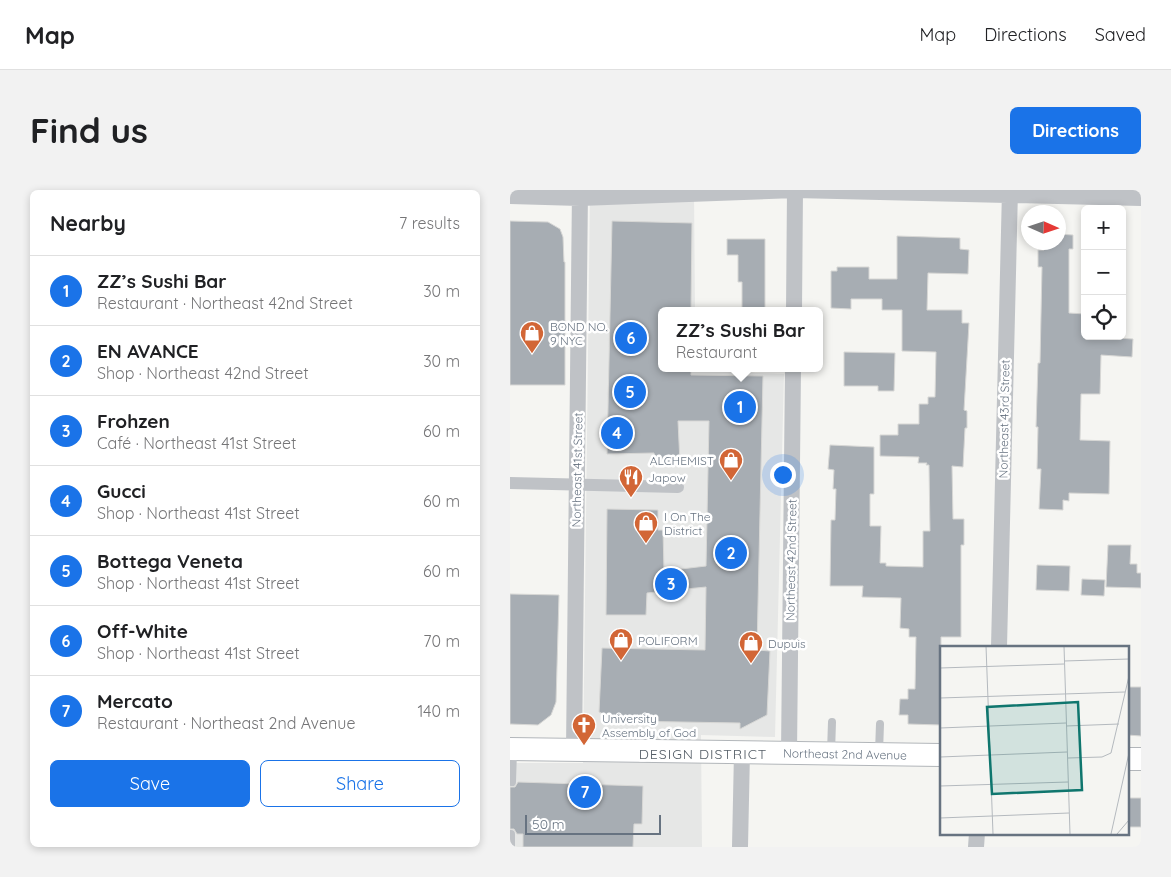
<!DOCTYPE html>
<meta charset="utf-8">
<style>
:root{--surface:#fff;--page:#f2f2f2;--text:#202124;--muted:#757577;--line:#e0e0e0;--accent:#1a73e8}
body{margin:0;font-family:Quicksand,sans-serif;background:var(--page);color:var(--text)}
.controls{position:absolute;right:15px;top:15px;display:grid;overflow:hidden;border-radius:8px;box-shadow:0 2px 8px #0003}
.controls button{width:45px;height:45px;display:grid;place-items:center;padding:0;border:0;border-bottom:1px solid var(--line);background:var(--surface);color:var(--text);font:25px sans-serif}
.compass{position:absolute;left:511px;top:15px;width:45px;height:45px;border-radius:50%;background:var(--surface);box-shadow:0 2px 8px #0003;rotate:93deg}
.scale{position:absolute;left:15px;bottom:12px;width:136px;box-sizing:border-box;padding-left:5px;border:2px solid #677381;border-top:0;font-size:14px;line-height:18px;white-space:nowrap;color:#677381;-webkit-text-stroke:4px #fff;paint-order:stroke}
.you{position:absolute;left:272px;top:284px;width:18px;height:18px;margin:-12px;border:4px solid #fff;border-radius:50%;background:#1a73e8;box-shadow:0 0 0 8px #1a73e833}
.badge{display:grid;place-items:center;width:32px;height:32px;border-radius:50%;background:var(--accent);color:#fff;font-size:16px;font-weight:700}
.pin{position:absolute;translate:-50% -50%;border:2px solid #fff;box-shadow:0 1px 5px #0006}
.popup{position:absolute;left:148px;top:117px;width:165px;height:65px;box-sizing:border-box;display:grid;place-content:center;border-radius:8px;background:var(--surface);filter:drop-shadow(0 1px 4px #0005);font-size:16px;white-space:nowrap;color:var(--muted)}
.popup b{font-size:19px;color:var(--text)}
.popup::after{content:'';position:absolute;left:50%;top:100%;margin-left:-10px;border:10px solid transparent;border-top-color:var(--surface)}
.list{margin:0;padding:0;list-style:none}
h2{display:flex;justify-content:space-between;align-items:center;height:65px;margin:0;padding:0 20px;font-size:21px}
h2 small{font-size:16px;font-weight:400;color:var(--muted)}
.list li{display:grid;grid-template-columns:32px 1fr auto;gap:15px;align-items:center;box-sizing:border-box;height:70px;padding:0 20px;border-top:1px solid var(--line)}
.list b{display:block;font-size:19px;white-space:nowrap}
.list p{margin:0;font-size:16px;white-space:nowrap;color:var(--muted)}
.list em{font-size:16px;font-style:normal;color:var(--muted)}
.actions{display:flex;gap:10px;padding:15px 20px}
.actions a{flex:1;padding:11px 0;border:1px solid var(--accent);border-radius:8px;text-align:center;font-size:18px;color:var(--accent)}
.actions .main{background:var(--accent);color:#fff}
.icon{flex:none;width:28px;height:28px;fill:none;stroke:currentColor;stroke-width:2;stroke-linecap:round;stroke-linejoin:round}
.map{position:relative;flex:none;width:631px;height:657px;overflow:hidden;border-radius:8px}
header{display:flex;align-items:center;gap:30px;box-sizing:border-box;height:70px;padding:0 25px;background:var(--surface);border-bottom:1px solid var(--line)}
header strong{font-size:24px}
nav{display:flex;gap:28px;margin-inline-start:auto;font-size:18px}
.intro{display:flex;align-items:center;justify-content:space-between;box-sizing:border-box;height:120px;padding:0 30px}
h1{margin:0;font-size:35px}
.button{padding:12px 22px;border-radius:8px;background:var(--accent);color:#fff;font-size:18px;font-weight:700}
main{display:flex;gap:30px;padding:0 30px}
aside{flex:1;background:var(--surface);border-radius:8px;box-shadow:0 2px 8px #0003}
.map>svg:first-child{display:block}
.built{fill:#e6e7e6}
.building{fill:#a7adb3;stroke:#d7d7d5}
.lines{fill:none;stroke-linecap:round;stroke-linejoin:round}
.secondary-casing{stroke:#b2b6ba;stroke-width:24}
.service{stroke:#bfc2c6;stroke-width:8}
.pedestrian{stroke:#bfc2c6;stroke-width:12}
.minor{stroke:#bfc2c6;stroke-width:16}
.secondary{stroke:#fff;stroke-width:22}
.labels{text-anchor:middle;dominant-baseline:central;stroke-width:5;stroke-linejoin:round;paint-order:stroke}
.poi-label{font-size:12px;fill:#677381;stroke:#fff;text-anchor:start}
.street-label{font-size:12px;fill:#677381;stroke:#fff}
.neighbourhood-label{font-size:14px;letter-spacing:1px;fill:#545d66;stroke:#fff}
.inset-road{fill:none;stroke:#b4b9be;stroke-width:1}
.view{fill:#0f766e;fill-opacity:0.15;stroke:#0f766e;stroke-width:2.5}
.inset-edge{fill:none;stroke:#677381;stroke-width:2.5}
</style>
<header>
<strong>Map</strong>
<nav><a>Map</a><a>Directions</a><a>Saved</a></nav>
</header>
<div class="intro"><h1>Find us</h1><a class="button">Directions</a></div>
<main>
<aside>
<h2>Nearby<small>7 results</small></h2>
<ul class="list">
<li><span class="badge">1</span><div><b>ZZ’s Sushi Bar</b><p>Restaurant · Northeast 42nd Street</p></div><em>30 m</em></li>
<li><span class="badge">2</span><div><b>EN AVANCE</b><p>Shop · Northeast 42nd Street</p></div><em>30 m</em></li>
<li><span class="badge">3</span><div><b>Frohzen</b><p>Café · Northeast 41st Street</p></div><em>60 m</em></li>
<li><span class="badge">4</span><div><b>Gucci</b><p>Shop · Northeast 41st Street</p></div><em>60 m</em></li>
<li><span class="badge">5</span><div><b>Bottega Veneta</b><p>Shop · Northeast 41st Street</p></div><em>60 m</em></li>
<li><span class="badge">6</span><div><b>Off-White</b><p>Shop · Northeast 41st Street</p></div><em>70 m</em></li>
<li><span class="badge">7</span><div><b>Mercato</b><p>Restaurant · Northeast 2nd Avenue</p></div><em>140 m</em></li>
</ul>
<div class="actions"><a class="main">Save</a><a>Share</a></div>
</aside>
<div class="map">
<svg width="631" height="657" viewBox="0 0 631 657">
<rect width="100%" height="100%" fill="#f5f5f2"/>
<!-- built -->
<path class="built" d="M80,0h104l1,121h-34v57h34l1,3 88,3 -9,363 -74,-2 1,112h-192v-84h73z"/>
<!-- building -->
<path class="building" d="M0,31l38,1 12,7 3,8 1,25h1v123h-55z
M102,31l80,2 -1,88h-30v57h30v7l72,1 -6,274 13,1 -3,64 -27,14v-6l-118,-2 -6,-1 -17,-8 3,-64 103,2 1,-63 -59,6 -1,22h-40l1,-106 51,1v20h5l1,41 42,-5 3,-145h-31l2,42h-25l-1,-10 -47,1z
M548,44l15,1v14h-4v64l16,1v22l48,3 -1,18 -31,-2 -1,39h-19l-1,46 30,1 -1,53 -40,-1v8l-6,-1v10l-24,-1 2,-40h-4l1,-42h-2l2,-64h2l2,-96h-4v-17h6v-8h14z
M387,46l63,2v11l9,1 -1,24 -40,-1 -1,37h35v13h7l-5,87 3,1v17h-2l-2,39 -11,-1 1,53h11v26h-3v92h-20v88l-33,-1v-9h-9l1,-16h8v-10h7l1,-52h-7v-8l-9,-1 1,-30 -39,-1 1,-11h-33l1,-66h4l1,-31h-3l1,-19 -6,-1 2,-24 44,2v47h-4v32h11l-1,37h6v3l37,1v-36h7l-1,-66h-3l1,-2h-9l1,-6 -39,-1v-21h18v-11h21v-20h9v-7h7l1,-45 -34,-1v-41h-20v-11h-31v10l-20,-1v-37h6v-4h32v12h28z
M217,49h38v71h-23v-28h-4v-27h-11z
M334,162l51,1 -1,38h-16v-5h-34z
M598,355h23l-1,19h7v9h4v15l-35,-1z
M527,375l33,1 -1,25 -33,-1z
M572,389l23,1 -1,16 -23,-1z
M0,404l49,1 -3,107 -5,13 -13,10 -28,-1z
M617,497h14v49l-14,-1z
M8,592l125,4 -1,38h-8l-1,23h-110v-13h-6l-3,-5h-4v-42h5z
M617,608h14v29h-14z"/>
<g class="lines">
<!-- secondary casing -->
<g class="secondary-casing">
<path id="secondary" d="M0,559l431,6
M617,569h14"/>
</g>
<!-- service -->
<path class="service" d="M321,562l1,-30
M369,562l1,-28
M2,592l1,-31
M1,657v-13"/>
<!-- pedestrian -->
<path class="pedestrian" d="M0,293l168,4"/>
<!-- minor -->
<path class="minor" d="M0,6l70,2 215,-8 346,8
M284,121l1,-121
M489,457l11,-457
M64,560l6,-560
M279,563l4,-385
M230,657l2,-95
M466,657l1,-14"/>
<!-- secondary -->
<use href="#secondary" class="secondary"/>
</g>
<!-- icons -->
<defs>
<g id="shop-pin" transform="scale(1.25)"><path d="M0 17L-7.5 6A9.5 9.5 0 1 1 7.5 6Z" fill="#d26636" stroke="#fff"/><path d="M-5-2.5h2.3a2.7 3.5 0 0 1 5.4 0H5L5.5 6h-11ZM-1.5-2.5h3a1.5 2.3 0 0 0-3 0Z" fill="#fff"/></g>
<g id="restaurant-pin" transform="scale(1.25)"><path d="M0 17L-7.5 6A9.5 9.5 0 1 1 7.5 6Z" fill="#d26636" stroke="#fff"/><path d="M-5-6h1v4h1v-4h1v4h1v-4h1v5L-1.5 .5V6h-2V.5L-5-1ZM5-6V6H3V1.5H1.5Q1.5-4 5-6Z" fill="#fff"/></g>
<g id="church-pin" transform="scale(1.25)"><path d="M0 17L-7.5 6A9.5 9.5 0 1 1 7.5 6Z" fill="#d26636" stroke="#fff"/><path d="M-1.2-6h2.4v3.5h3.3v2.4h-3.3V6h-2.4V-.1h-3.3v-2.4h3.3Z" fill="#fff"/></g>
</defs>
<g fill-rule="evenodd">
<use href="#shop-pin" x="22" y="143"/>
<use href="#shop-pin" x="221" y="270"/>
<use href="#restaurant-pin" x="121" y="287"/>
<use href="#shop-pin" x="136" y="333"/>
<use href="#shop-pin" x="111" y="450"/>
<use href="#shop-pin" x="241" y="453"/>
<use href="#church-pin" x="74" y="535"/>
</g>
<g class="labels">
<!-- poi labels -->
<g class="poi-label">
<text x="40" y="136">BOND NO.<tspan x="40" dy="14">9 NYC</tspan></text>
<text x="204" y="270" text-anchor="end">ALCHEMIST</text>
<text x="138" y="287">Japow</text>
<text x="154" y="326">I On The<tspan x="154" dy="14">District</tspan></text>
<text x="128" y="450">POLIFORM</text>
<text x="258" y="453">Dupuis</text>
<text x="92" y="528">University<tspan x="92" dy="14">Assembly of God</tspan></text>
</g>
<!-- street labels -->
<g class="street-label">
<text transform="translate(494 229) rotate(-89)">Northeast 43rd Street</text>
<text transform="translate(67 280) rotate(-89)">Northeast 41st Street</text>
<text transform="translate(281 370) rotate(-89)">Northeast 42nd Street</text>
<text transform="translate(335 564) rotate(1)">Northeast 2nd Avenue</text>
</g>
<!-- neighbourhood labels -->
<g class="neighbourhood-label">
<text x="193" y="564">DESIGN DISTRICT</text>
</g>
</g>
<!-- overview -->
<g transform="translate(430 456)">
<rect width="189" height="189" fill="#f5f5f2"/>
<path class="inset-road" d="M46,0l7,188M124,0l6,188M124,15l65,-2M0,22l124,-4M0,52l185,-6M126,80l53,-2M0,82l126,-5M0,111l127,-5M128,112l34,-1 9,-4 18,-77M0,140l128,-4M0,172l129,-5M171,188l18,-81M177,188l12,-14"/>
<path class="view" d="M138,56l4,88 -90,4 -5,-87z"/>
<rect width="189" height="189" class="inset-edge"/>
</g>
</svg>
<div class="controls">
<button>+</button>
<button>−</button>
<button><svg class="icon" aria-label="locate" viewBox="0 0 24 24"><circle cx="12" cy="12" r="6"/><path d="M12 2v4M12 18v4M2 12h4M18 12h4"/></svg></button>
</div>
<svg class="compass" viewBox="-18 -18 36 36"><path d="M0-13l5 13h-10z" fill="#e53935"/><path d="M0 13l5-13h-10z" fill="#757577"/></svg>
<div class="scale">50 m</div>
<div class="you"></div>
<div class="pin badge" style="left:230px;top:217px">1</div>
<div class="popup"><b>ZZ’s Sushi Bar</b>Restaurant</div>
<div class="pin badge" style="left:221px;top:363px">2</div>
<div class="pin badge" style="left:161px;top:394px">3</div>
<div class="pin badge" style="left:107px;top:243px">4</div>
<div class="pin badge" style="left:120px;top:202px">5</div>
<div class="pin badge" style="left:121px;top:148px">6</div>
<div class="pin badge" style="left:75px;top:602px">7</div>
</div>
</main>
